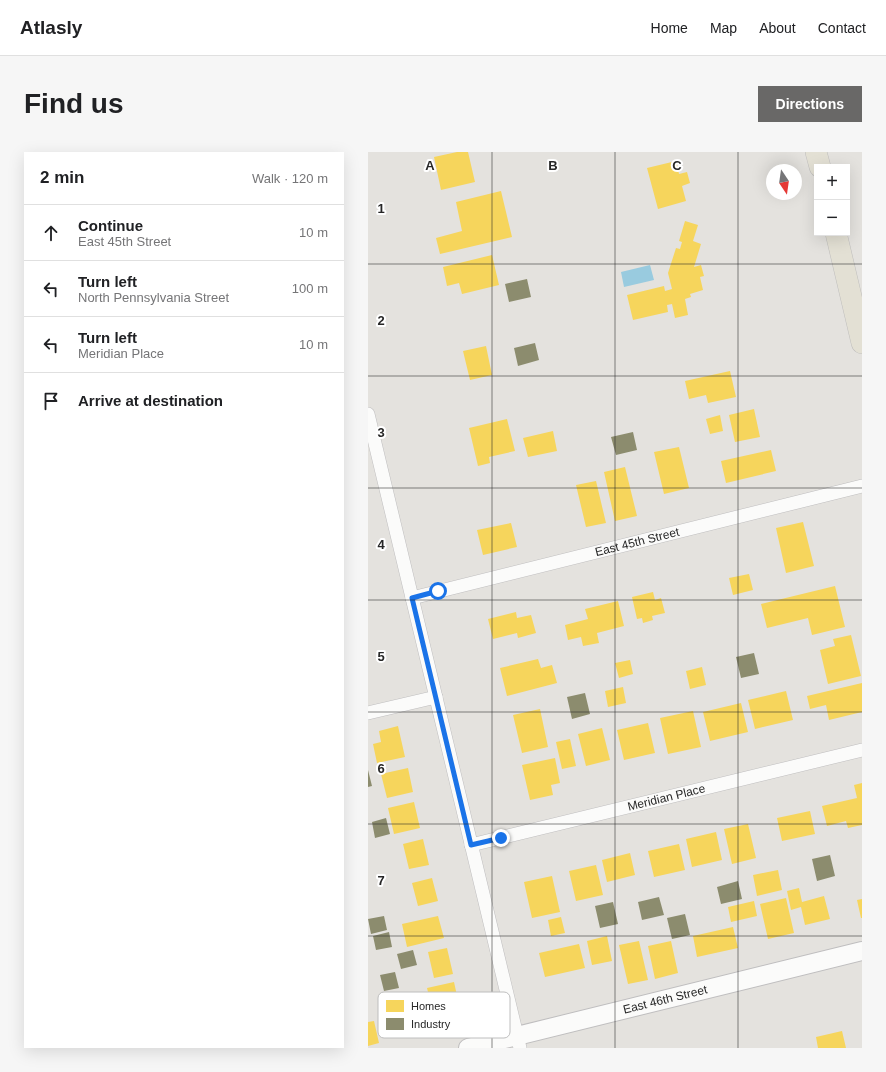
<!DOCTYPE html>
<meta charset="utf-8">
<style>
:root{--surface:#fff;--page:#f6f6f6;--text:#202124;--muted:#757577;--line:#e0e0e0;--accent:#696867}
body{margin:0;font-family:Helvetica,sans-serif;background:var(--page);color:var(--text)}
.controls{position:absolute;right:12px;top:12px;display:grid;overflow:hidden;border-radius:0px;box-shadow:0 4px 16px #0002}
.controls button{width:36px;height:36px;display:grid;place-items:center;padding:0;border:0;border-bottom:1px solid var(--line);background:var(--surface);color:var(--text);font:20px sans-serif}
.compass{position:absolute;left:398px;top:12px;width:36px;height:36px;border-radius:50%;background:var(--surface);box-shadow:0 4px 16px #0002;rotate:167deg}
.stop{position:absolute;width:12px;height:12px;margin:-9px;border:3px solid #1a73e8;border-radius:50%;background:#fff}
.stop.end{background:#1a73e8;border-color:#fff;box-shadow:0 1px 4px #0008}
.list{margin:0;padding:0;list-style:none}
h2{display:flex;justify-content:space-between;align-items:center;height:52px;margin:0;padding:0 16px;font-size:17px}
h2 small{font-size:13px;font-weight:400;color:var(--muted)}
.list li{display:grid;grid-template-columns:26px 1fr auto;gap:12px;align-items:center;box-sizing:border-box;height:56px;padding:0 16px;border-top:1px solid var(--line)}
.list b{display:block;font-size:15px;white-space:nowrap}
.list p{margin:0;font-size:13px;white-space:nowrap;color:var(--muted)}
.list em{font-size:13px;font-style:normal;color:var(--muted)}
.icon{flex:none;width:22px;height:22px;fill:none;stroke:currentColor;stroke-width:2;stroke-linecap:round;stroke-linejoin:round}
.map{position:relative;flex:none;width:494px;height:896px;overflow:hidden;border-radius:0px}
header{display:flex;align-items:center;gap:24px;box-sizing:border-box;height:56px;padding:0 20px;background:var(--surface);border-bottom:1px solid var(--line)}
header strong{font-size:19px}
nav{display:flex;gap:22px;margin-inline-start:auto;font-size:14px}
.intro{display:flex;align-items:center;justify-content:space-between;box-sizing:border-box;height:96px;padding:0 24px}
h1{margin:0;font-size:28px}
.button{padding:10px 18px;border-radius:0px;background:var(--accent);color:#fff;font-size:14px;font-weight:700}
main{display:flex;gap:24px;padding:0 24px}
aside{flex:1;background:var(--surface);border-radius:0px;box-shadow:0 4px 16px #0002}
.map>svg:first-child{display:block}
.water{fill:#99cbdf}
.homes{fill:#f6d55c}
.industry{fill:#8c8c6e}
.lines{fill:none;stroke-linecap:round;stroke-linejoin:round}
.minor-casing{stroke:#bfbebf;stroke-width:14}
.secondary-casing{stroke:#bfbebf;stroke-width:20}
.primary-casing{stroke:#bebdbc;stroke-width:22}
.minor{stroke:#fbfbfa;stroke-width:13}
.secondary{stroke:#fbfbfa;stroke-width:18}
.primary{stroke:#e3e0d4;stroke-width:21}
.route{stroke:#1a73e8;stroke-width:5}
.grid{fill:none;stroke:#272727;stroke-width:1;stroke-opacity:0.55}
.labels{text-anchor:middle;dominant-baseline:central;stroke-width:4;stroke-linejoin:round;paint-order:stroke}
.street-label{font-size:12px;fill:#272727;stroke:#fff}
.key{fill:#fff;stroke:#bebebe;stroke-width:1}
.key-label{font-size:11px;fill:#272727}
.grid-label{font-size:13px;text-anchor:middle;font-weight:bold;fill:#272727;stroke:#fff;stroke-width:4;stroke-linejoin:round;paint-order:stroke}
</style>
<header>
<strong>Atlasly</strong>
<nav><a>Home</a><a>Map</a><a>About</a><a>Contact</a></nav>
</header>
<div class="intro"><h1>Find us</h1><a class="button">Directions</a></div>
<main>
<aside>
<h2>2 min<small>Walk · 120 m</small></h2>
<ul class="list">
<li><svg class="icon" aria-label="ahead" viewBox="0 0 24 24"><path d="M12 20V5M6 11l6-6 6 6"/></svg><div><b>Continue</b><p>East 45th Street</p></div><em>10 m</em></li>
<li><svg class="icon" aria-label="left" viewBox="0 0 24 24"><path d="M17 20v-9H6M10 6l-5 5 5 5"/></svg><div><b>Turn left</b><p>North Pennsylvania Street</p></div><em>100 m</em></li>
<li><svg class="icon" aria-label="left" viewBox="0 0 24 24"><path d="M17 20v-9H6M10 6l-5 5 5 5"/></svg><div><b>Turn left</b><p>Meridian Place</p></div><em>10 m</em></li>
<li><svg class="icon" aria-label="arrive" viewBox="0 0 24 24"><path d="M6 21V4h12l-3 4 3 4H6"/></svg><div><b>Arrive at destination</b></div></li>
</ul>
</aside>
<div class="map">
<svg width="494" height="896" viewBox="0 0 494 896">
<rect width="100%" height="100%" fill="#e4e2de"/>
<!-- water -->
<path class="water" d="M282,113l4,15 -30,7 -3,-15z"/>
<!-- homes -->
<path class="homes" d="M89,0h11l7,30 -34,8 -7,-33z
M308,9l3,13 8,-2 3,11 -8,3 4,15 -28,8 -11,-41z
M133,39l11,46 -72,17 -4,-16 26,-7 -6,-29z
M317,69l13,4 -5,16 8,3 -7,23 7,-2 3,11 -4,1 3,13 -13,4 1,3 -6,2 3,16 -13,3 -3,-14 -5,1 1,7 -35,8 -6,-25 37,-9 1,5 7,-2 -4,-16 8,-25 4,1 2,-7 -3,-1z
M124,103l7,30 -37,9 -3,-11 -12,3 -4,-19z
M118,194l6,29 -22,5 -7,-29z
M362,219l6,26 -28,6 -2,-8 -17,4 -4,-18z
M386,257l6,28 -25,5 -6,-27z
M352,263l3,16 -13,3 -4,-15z
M139,267l8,32 -26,6 1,6 -12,3 -9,-38z
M185,279l4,20 -29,6 -5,-19z
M311,295l10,41 -25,6 -10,-42z
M403,298l5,21 -50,12 -5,-22z
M257,315l12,49 -22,5 -11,-49z
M228,329l10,42 -20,4 -10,-42z
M435,370l11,44 -28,7 -10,-45z
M143,371l6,24 -34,8 -6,-25z
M381,422l4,16 -20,5 -4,-17z
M467,434l10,41 -33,8 -4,-17 -41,10 -6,-24z
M285,440l2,8 6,-2 4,15 -13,3 1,4 -10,3 -1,-5 -5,1 -5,-22z
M250,449l6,25 -27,7 2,10 -16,3 -2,-9 -13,3 -3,-15 23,-6 -3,-10z
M148,460l1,6 14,-3 5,18 -18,5 -1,-5 -24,6 -5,-20z
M483,483l10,41 -33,8 -8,-34 15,-4 -2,-7z
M170,507l3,9 11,-3 5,18 -50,13 -7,-28z
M262,508l3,14 -14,4 -4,-15z
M334,515l4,18 -16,4 -4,-18z
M494,531v29l-33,8 -3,-15 -16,4 -3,-13z
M255,535l3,16 -18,4 -3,-16z
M418,539l7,29 -38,9 -7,-29z
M373,551l7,29 -38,9 -7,-29z
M172,557l8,38 -26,6 -9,-38z
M325,559l8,36 -33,7 -8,-36z
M280,571l7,30 -31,7 -7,-30z
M30,574l7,31 -28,6 -4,-19 8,-2 -2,-11z
M234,576l8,32 -24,6 -8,-32z
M202,587l6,27 -14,3 -6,-27z
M187,606l5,25 -9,2 2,10 -23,5 -8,-35z
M40,616l5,24 -26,6 -6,-24z
M494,631v42l-14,3 -2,-7 -19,5 -5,-20 35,-8 -3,-13z
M46,650l6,26 -26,6 -6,-26z
M442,659l5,23 -33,7 -5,-23z
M380,672l8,34 -24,6 -8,-35z
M348,680l6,28 -30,7 -6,-28z
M55,687l6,26 -20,4 -6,-25z
M311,692l6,26 -31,7 -6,-26z
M262,701l5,22 -28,7 -5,-22z
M228,713l7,30 -27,6 -7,-30z
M410,718l4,20 -25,6 -4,-21z
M184,724l8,36 -28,6 -8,-36z
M64,726l6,23 -20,5 -6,-23z
M431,736l3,14 22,-6 6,23 -25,6 -4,-18 -10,3 -4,-19z
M418,746l8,35 -26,6 -8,-35z
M494,747v19h-1l-4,-18z
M386,749l3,15 -26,6 -3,-15z
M70,764l6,22 -37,9 -5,-23z
M193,765l4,16 -14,3 -3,-16z
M365,775l5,21 -41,9 -4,-21z
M239,784l5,25 -20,4 -5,-24z
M271,789l9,39 -20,4 -9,-39z
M303,789l7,32 -23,6 -7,-33z
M211,792l6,24 -40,9 -6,-24z
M79,796l6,26 -19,4 -6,-26z
M86,830l9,41 -15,4 -2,-8 -11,2 -8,-33z
M6,869l5,22 -11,3v-24z
M474,879l4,17h-28l-2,-11z"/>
<!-- industry -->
<path class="industry" d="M159,127l4,18 -22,5 -4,-18z
M167,191l4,17 -21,6 -4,-18z
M265,280l4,18 -21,5 -5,-18z
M386,501l5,21 -18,4 -5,-21z
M217,541l5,21 -18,5 -5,-22z
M0,618l4,16 -4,1z
M18,666l4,16 -15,4 -3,-16z
M462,703l5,21 -18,5 -5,-22z
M370,729l4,18 -21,5 -4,-17z
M291,745l5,18 -22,5 -4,-18z
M245,750l5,22 -18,4 -5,-22z
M317,762l5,21 -18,4 -5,-21z
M16,764l3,14 -16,4 -3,-15z
M21,780l3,15 -16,3 -3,-14z
M45,798l4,15 -16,4 -4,-15z
M27,820l4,16 -15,3 -4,-16z"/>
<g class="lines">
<!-- minor casing -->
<g class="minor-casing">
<g id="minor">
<path d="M0,262l152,634"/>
<path id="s1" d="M44,446l450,-112"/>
<path d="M0,561l68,-16"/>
<path id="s2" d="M103,693l391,-95"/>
</g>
</g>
<!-- secondary casing -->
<g class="secondary-casing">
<g id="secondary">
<path id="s3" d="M100,896l394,-97"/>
</g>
</g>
<!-- primary casing -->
<g class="primary-casing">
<path id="primary" d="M448,0l4,15
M468,81l26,110"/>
</g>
<!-- minor -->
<use href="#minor" class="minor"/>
<!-- secondary -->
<use href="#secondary" class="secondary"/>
<!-- primary -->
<use href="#primary" class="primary"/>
</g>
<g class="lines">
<!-- route -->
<path class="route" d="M70,439l-26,7 59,247 30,-7"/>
</g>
<!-- grid -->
<path class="grid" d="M124,0v896M247,0v896M370,0v896M0,112h494M0,224h494M0,336h494M0,448h494M0,560h494M0,672h494M0,784h494"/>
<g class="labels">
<!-- street labels -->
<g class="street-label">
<text stroke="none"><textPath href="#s1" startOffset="232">East 45th Street</textPath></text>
<text stroke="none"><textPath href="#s2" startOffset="201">Meridian Place</textPath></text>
<text stroke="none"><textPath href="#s3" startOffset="203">East 46th Street</textPath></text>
</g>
</g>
<!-- legend -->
<rect x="10" y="840" width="132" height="46" rx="6" class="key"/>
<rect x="18" y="848" width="18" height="12" fill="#f6d55c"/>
<rect x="18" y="866" width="18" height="12" fill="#8c8c6e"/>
<g class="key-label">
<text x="43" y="858">Homes</text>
<text x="43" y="876">Industry</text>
</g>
<g class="grid-label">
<text x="62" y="18">A</text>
<text x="185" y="18">B</text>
<text x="309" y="18">C</text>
<text x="13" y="61">1</text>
<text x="13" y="173">2</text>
<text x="13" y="285">3</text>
<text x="13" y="397">4</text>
<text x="13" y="509">5</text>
<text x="13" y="621">6</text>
<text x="13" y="733">7</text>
</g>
</svg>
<div class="controls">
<button>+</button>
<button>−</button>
</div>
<svg class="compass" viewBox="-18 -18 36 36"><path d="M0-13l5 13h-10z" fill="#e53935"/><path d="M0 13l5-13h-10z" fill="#757577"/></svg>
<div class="stop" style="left:70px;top:439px"></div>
<div class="stop end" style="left:133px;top:686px"></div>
</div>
</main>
